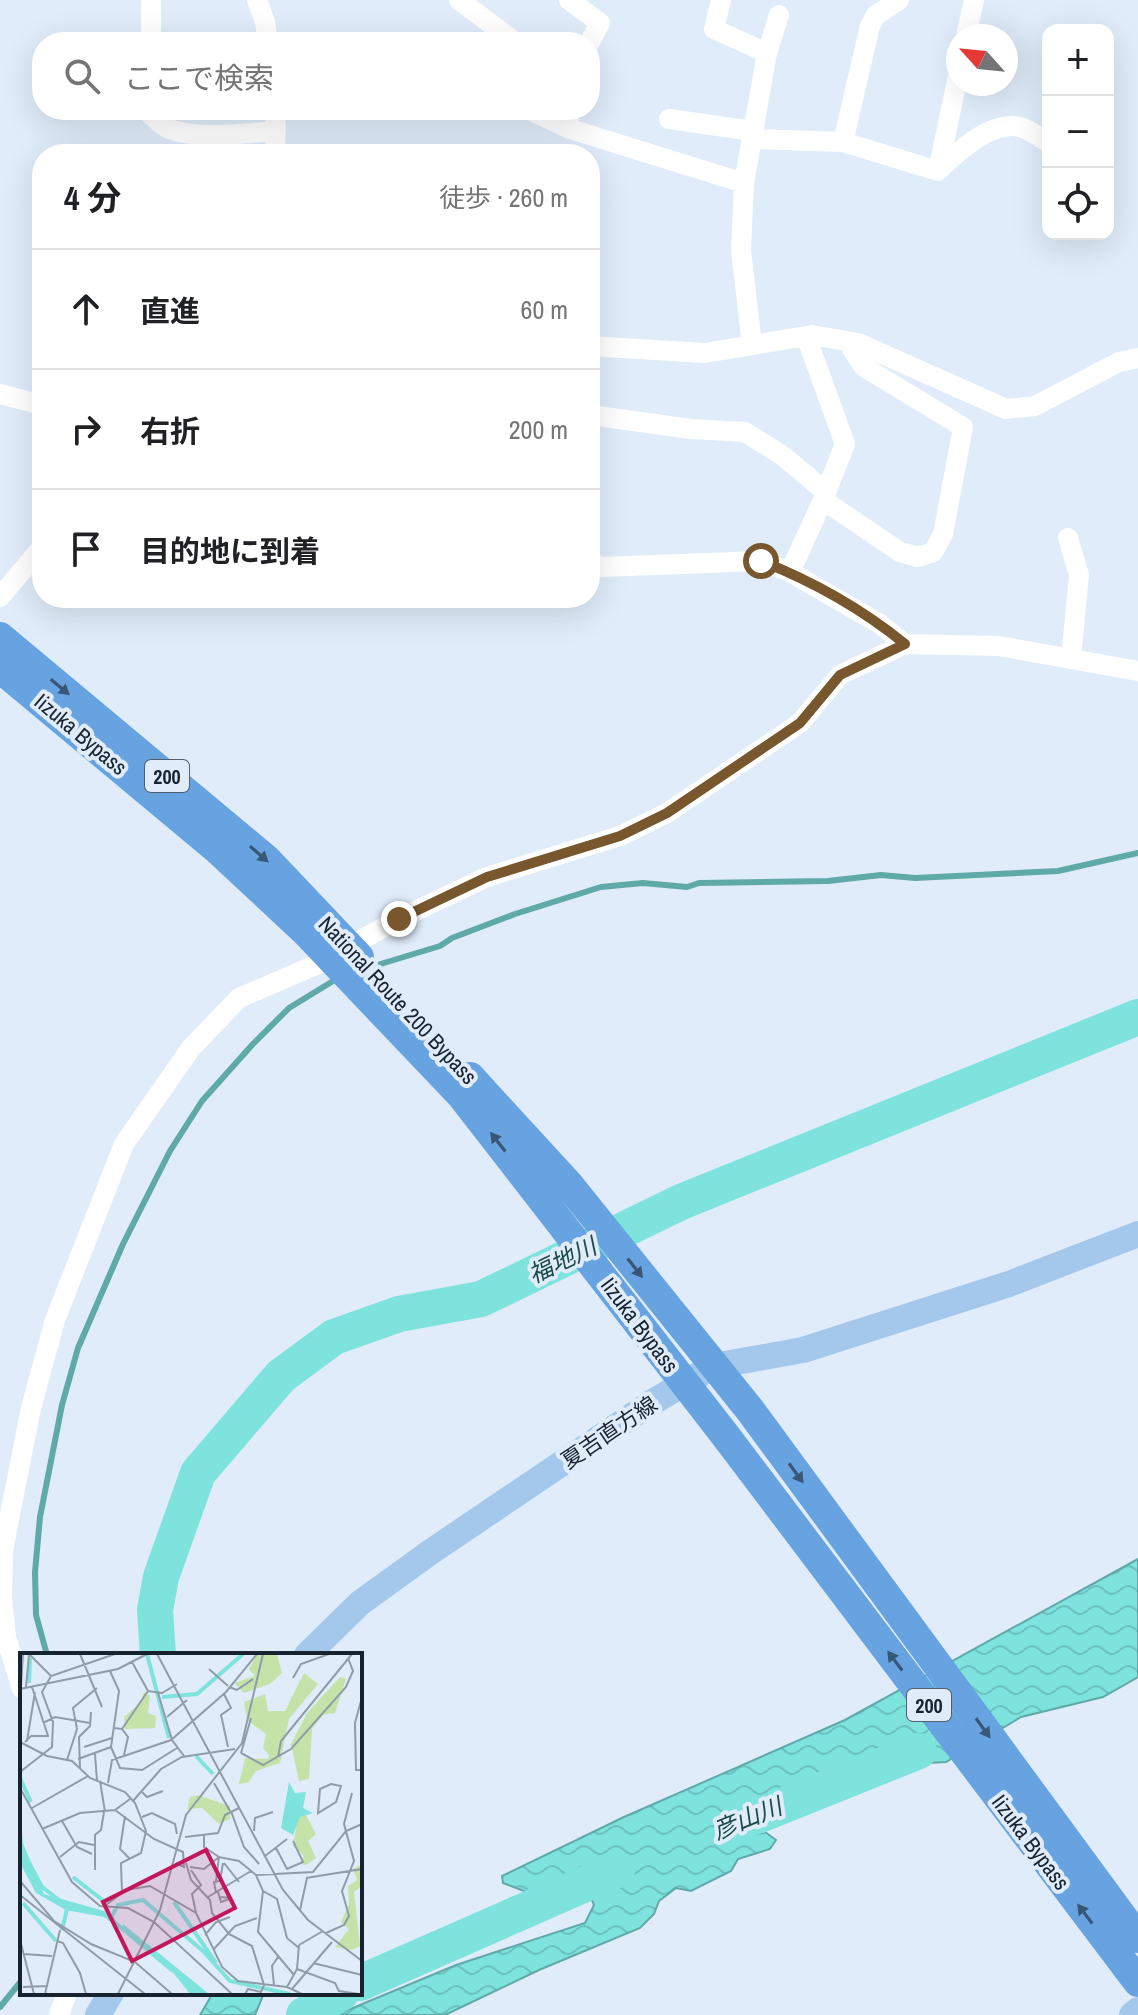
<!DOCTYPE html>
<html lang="ja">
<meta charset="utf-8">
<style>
:root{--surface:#fff;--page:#f2f2f2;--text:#202124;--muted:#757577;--line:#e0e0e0}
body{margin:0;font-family:"Archivo Narrow","Noto Sans JP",sans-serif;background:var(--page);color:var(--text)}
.controls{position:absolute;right:24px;top:24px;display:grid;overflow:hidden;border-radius:16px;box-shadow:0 8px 32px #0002}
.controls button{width:72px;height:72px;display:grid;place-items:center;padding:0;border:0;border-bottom:2px solid var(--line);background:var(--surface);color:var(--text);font:40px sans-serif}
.compass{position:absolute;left:946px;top:24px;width:72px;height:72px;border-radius:50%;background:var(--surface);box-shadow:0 8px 32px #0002;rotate:297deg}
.stop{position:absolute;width:24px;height:24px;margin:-18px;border:6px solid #79572e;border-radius:50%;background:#fff}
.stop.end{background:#79572e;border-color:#fff;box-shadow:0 2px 8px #0008}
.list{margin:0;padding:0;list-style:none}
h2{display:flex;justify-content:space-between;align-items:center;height:104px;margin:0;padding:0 32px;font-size:34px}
h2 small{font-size:26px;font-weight:400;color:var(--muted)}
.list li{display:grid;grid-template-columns:52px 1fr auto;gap:24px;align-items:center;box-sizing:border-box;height:120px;padding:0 32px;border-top:2px solid var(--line)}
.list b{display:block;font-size:30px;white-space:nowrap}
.list em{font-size:26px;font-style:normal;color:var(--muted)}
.icon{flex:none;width:44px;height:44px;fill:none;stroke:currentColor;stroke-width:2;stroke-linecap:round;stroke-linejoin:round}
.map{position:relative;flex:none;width:1138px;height:2015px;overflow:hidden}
.search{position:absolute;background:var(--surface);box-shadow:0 8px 32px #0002;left:32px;top:32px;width:568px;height:88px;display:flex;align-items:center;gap:20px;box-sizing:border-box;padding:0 28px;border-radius:32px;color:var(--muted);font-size:30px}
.panel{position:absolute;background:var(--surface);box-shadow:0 8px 32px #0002;left:32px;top:144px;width:568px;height:464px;border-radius:32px}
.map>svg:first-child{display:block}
.water{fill:url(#water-waves);stroke:#5fa9a9;stroke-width:2}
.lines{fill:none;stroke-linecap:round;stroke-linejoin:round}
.stream{stroke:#5fa9a9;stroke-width:6}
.river{stroke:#7ee3dd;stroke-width:36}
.minor{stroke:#fff;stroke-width:20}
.major{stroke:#a4c8ec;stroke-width:26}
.highway{stroke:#67a3e0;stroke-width:30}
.oneway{fill:#385676}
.route{stroke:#79572e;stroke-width:10}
.labels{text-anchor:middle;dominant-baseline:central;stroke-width:8;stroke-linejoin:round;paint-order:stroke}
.shield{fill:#e0ecfa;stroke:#545f6d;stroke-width:2}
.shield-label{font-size:20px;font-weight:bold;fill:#182330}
.street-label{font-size:22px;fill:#182330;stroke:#e0ecfa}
.water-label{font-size:24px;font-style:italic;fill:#1a4946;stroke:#e0ecfa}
.inset-river{fill:none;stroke:#7ee3dd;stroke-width:4}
.inset-road{fill:none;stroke:#909ca9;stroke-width:2}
.view{fill:#c2185b;fill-opacity:0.15;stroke:#c2185b;stroke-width:4}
.inset-edge{fill:none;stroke:#182330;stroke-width:4}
</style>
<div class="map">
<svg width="1138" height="2015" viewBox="0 0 1138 2015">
<defs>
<pattern id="water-waves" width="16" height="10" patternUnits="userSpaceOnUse" patternTransform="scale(2)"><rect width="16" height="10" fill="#7ee3dd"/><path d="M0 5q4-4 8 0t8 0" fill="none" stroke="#6cc2be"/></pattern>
</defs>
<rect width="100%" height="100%" fill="#e0ecfa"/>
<!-- water -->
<path class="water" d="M1138,1559v118l-35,20 -82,20 -75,45 -38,2 -22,8 -23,-5 -124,60 2,8 11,1 13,-4 11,8 -6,9 -32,10 -7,12 -40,20 -15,-3 -17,13 -5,13 -14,14 -101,42 -94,45h-109l120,-50 129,-42 9,-18 -5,-12 -5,-4 -31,2 -16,5 -34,-13 -1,-7 122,-59 221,-97z
M213,1993h51l-9,22h-55z"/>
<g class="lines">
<!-- stream -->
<path class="stream" d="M364,969l76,-23 12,-8 63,-24 86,-27 42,-4 44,4 12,-4 129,-2 53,-6 34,3 143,-7 80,-18
M47,1655l-11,-40 -1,-43 5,-55 22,-112 16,-57 45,-104 47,-93 32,-50 50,-56 37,-37 49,-30
M0,2007l22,-27"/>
<!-- river -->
<path class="river" d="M158,1655l-3,-45 6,-33 37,-104 83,-97 53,-39 65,-23 82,-15 200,-97 457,-185
M747,1820l172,-69
M360,1983l257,-113
M304,2015l37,-22"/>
<!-- minor -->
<path class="minor" d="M257,0l8,22 3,20
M459,0l56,42
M569,0l31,23 -10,19
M721,0l-7,29 53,24 -23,130 -3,67 11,95
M966,36l8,-36
M151,42v-42
M767,53l12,-38
M144,110c9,4 12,11 20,16 23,15 84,7 112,5
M529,110l41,19
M568,110l2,19 174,54
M669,119l84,12
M751,139l92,3 95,29 20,-95
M843,142l27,-116 6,-11 23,-15
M275,154l1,-44
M938,171c18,-18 53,-51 82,-44 9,2 20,11 28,15
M590,346l115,7 107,-18 46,8 148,66 29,-3 84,-44 19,-4
M0,394l42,11
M590,415l101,14 54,3 38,24 43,36
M823,500l77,52 18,5 15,-5 10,-18 20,-107 -99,-60 -17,-26
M1068,538l11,37 -8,84
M590,563l12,4 159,-6 29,11 90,52 25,20
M790,572l33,-72 22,-56 -39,-108
M0,597l42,-50
M22,1689l-16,-52 -4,-40 1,-47 28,-142 24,-88 69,-176 67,-96 48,-50 79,-34 81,-45 88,-42 133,-41 47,-23 133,-90 40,-48 65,-31 94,2 139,25
M59,2015l8,-22"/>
<!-- major -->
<path class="major" d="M307,1655l53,-52 72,-52 219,-148 63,-37 89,-16 206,-66 129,-50
M98,2015l13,-22
M1132,2015l6,-5"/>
<!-- highway -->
<path class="highway" d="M0,637l267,223 92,97
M0,668l217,181 88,82 157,165 263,339 413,547
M470,1077l99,108 181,225 388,528"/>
</g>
<!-- one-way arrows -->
<defs><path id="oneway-solid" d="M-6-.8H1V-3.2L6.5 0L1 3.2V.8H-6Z" transform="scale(2)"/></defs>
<g class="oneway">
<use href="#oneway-solid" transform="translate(60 687) rotate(40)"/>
<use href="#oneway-solid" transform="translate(259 854) rotate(41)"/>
<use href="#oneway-solid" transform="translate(498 1142) rotate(-128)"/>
<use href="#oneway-solid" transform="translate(635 1268) rotate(52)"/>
<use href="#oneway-solid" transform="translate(796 1473) rotate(54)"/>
<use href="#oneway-solid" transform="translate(895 1661) rotate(-127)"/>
<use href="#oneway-solid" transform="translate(983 1728) rotate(54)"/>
<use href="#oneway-solid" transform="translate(1085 1914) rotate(-127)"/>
</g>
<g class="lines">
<!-- route -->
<path class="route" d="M399,919l88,-42 133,-41 47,-23 133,-90 40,-48 65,-31c-42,-34 -93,-63 -144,-83"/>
</g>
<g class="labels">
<!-- shield labels -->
<g class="shield">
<rect x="145" y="760" width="44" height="32" rx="6"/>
<rect x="907" y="1689" width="44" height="32" rx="6"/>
</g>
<g class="shield-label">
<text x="167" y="776">200</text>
<text x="929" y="1705">200</text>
</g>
<!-- street labels -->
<g class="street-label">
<text transform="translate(81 734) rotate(40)">Iizuka Bypass</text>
<text transform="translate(398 1000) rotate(47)">National Route 200 Bypass</text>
<text transform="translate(640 1325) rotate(53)">Iizuka Bypass</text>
<text transform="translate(609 1432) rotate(-34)">夏吉直方線</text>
<text transform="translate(1031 1842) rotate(53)">Iizuka Bypass</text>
</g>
<!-- water labels -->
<g class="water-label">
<text transform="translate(562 1260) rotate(-26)">福地川</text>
<text transform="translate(747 1818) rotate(-22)">彦山川</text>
</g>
</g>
<!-- overview -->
<g transform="translate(20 1653)">
<rect width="342" height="342" fill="#e0ecfa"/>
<path d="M237,1h20l5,19 -12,11 -26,9 -10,-10 21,-7 -6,-7zM284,20l14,11 -29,35 -9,44 -24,8 -7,11 -10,2 6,-26 23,1 1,-4 -6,-7 3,-14 -19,-14 -3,-18 21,-8 3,17h17zM320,24l6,2 -11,34 -12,2 -11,14 -3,50 -10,2 -8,-37 16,-31zM124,39l6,4 -2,17 8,3 -1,12 -30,1 -1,-12 16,-14zM178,142l32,11v13l-11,5 -17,-16 -15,1 3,-12zM285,160l11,21 -8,7 8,17 -10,7 -6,-1 4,-8 -11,-10 5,-29zM342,211v22l-8,6 6,54 -8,4 -17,-3 14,-18 -8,-7 8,-18 -1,-18 9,-6 -4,-11z" fill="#c5e3a9"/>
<path d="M269,129l6,11 11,-1 -3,16 10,5 -13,4 -7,18 -12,-7zM0,157l3,33 21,51 67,19 11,17 1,-6 86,70h-19l-23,-29 -63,-48 -38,-7 -30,-17 -16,-30z" fill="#7ee3dd"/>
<path class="inset-river" d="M127,1l22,84M9,30l1,-25M142,44l35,-3 46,-40M176,103l17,18M0,125l11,24M7,206l15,28 21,16M53,224l32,25M154,249l42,61M3,250l33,38M87,263l66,55M91,265l7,-13 25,-5 60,51 27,30 60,13M42,277l6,-25"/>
<path class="inset-road" d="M60,1l22,53M137,1l126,236 25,30 54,41M10,2l21,21M112,9l16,29M189,16l19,17M90,18l9,20 -8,56 9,21 22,2 35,-22M273,25l8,-14 28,-10M1,33l2,-32M6,34l3,-32M12,34l16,49M209,34l8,3 16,-11M0,36l98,-20 29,-15M128,38l14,2 15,-9M138,40l14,47 12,16M204,41l7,14 -10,7 7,32M342,44l-7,26 1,47h6M147,64l20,-17M23,70l12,-6 35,6M94,75l8,1 26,-38M102,76l6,8 -4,18M7,88l8,-49M0,89l27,14 25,5 18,17 35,14 10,11 11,28 -5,22 -20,10 1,30M5,89l6,-6h18M64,94l28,-9M221,100l22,12 28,-16 55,-62 7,-16 -5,-13M221,100l10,-35M75,101l2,27M258,104l3,-16 71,-87M58,106l33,-12M47,107l10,-31 -4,-21 24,-20M60,116l-1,-32 11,-11 1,-14M0,119l32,-25 1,-25 -11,-30 9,-16 64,-22M80,128l5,31M88,130l4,-23 59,-20 55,-48 31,-38M194,130l16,28M311,131l10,2 -5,16 -18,11 2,-24zM0,135l52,94 28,24 28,2 26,14 78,72M122,139l5,5 16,-6M113,148l28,-32 21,-12 53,-8M12,155l56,-32M95,157l39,29 29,13 1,15 -8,-4M211,158l13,36 15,17M105,163l-5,33 9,9M122,164l10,-4 23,11 2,10M42,168l15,26 15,7M22,176l38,-16 35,-3 15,-11M234,178l1,-13 18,-6M184,182v12l15,10M165,184l33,-4 7,-18 14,-7M256,195l11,21 16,-7 -10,-21M245,203l22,-17M40,204l19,-15 15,3M166,210l5,17 19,20 2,13 17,21 23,12 12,39 -3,7 -13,-3 -3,5M204,210l15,19M170,214l14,2 15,-12 20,4 17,14 7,16 -5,41 36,43M75,217v-35l6,-5 3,-18M171,217l10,15 -9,9 4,19 26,54 16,14 49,6 15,7M236,222l57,-3 33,-41 16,-7M286,225l56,-9M0,228l34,40 37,23 44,18 37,32M196,228l3,-24M243,238l14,8 10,39 12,10M198,239l3,10 11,-4 -12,-1M196,240l-2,-11 6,-1 3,-18M0,242l125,99M188,244l43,-26M86,252l20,-15 24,-4 46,27M280,257l7,-32M306,280l18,-8 5,-9 -7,-25 12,-30 -10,-37 8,-31M185,282l11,-13 14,-5M0,287l14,54M37,288l6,2 17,30 6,21M279,292l24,-14M193,297l22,-24 22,-8M4,301l28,2M293,310l49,12M277,316l38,14 4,8 20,3M254,332l-2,-19 6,-9M3,334l24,-1M267,334l10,-18 2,-24M272,336l40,-47M25,341l15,-64M98,341l42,-84 26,-95 56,-72 21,-89"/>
<path class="view" d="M186,197l29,58 -103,53 -29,-59z"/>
<rect width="342" height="342" class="inset-edge"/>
</g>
</svg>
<div class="controls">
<button>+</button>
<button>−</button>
<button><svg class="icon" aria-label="locate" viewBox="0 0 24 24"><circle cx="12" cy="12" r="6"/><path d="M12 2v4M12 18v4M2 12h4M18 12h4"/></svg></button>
</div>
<svg class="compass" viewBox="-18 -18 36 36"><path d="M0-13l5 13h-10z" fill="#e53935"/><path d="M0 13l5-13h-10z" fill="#757577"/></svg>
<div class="stop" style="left:761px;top:561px"></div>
<div class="stop end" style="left:399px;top:919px"></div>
<div class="search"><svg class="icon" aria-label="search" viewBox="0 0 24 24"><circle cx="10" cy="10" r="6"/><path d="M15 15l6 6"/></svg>ここで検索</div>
<section class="panel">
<h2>4 分<small>徒歩 · 260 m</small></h2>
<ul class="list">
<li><svg class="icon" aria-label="ahead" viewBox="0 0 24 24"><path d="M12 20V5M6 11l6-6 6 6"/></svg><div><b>直進</b></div><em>60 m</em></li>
<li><svg class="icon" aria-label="right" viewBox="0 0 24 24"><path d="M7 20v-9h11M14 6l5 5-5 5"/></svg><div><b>右折</b></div><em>200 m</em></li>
<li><svg class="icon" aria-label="arrive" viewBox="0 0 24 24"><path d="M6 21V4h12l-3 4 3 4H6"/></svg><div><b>目的地に到着</b></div></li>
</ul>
</section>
</div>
